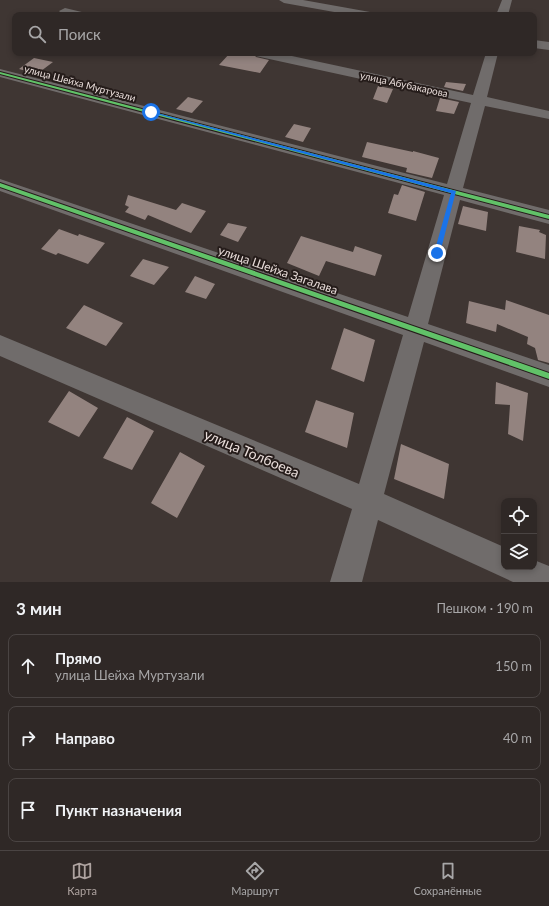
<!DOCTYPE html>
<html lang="ru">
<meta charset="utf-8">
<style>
:root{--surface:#2f2826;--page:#37302e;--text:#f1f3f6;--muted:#a7a6a7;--line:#4a4443;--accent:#aea3a0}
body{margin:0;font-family:Lato,sans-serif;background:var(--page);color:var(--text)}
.controls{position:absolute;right:12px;bottom:12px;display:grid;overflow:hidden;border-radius:8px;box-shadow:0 2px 6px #0003}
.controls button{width:36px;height:36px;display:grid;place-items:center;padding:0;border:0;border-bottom:1px solid var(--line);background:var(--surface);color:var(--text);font:20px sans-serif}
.stop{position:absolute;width:12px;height:12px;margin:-9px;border:3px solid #1a73e8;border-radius:50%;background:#fff}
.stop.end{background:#1a73e8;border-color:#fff;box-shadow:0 1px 4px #0008}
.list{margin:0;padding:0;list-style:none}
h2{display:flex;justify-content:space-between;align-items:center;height:52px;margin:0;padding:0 16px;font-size:17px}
h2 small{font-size:13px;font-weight:400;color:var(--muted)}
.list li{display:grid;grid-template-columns:26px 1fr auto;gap:12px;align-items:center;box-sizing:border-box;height:64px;margin:0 8px 8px;padding:0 8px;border:1px solid var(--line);border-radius:8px}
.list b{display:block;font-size:15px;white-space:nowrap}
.list p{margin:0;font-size:13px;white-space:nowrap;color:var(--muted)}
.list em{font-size:13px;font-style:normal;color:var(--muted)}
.icon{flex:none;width:22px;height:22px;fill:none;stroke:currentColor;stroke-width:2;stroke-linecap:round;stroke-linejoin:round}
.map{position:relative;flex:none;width:549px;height:582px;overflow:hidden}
.search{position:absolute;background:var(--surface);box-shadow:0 2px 6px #0003;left:12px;right:12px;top:12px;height:44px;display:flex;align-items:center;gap:10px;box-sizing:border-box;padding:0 14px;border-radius:8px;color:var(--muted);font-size:15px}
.sheet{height:268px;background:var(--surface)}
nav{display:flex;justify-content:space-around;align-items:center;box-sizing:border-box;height:56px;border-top:1px solid var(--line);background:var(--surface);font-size:11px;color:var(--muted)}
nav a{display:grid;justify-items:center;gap:2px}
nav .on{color:var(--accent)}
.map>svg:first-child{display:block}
.building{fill:#93837f}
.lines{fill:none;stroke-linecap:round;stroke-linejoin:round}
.minor{fill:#706c6b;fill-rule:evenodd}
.cycleway-casing{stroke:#251c1a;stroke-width:2}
.cycleway{fill:#61c268;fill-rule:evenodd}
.route{fill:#1a73e8}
.labels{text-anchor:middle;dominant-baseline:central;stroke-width:4;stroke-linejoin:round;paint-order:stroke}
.far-street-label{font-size:10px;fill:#eadedb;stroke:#251c1a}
.street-label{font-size:12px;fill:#eadedb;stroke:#251c1a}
.near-street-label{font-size:14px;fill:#eadedb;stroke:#251c1a}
</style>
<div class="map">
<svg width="549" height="582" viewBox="0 0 549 582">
<rect width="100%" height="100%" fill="#3f3633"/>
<!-- building -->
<path class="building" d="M230,53h23l3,4 13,3 -9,13 -41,-8z
M34,58l19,4 -16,12 -18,-5z
M446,82l20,2 -3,7 -19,-4z
M378,86l15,3 -6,14 -14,-4z
M188,97l15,4 -11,12 -16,-4z
M440,98l19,4 -5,12 -18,-3z
M294,124l17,4 -8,14 -18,-5z
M367,142l46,10v-1l26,7 -7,20 -26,-6 1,-4 -45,-11z
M402,185l23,7 -9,29 -28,-8 6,-19 4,1z
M128,195l48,15 6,-7 24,8 -15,22 -43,-18 -3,5 -20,-8 4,-5 -4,-2z
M463,206l25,6 -2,19 -28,-7z
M228,223l19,4 -9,15 -18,-7z
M519,226l21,4 -1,2 7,3 -1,24 -29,-7z
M59,229l19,7 1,-2 26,9 -17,21 -30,-11 -2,2 -15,-6z
M301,236l52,16 2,-6 27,9 -7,21 -49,-15 -7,15 -32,-13z
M143,259l26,8 -15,18 -24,-9z
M195,276l20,8 -9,15 -21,-7z
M506,300l43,15v48l-11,-3 -3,-12 -8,-4 1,-7 -31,-13 -1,8 -30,-9 3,-22 36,9z
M84,305l39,18 -17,23 -40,-18z
M344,328l31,12 -11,42 -33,-13z
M496,382l32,11 -5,48 -15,-7 2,-29 -15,-1z
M69,391l29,17 -19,29 -31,-15z
M316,400l38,13 -7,35 -42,-16z
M127,417l27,14 -22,39 -29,-12z
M401,444l48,20 -5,35 -50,-20z
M180,452l25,14 -28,52 -26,-15z"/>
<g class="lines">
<!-- minor -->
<path class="minor" d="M279,0h24l67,12 4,1 2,2h-25l-67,-12z
M502,0h10l-4,15h-12z
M65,8l21,5 2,2h-20l-7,-2 -2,-2z
M534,40l15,2v8l-15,-2z
M254,53h24l195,42 13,-42h12l-11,44 62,14v8l-64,-13 -22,82 86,22v14l-89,-24 -32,124 121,41v22l-125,-45 -40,152 120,53v20h30v-7l15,6v16h-36l-135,-62 -16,62h-32l22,-73 -352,-153v-21l359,149 44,-149 -403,-144v-12l408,138 36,-122 -444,-118v-8l447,115 24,-81 -211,-46 -4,-1z"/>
<!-- cycleway casing -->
<g class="cycleway-casing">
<path id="cycleway" d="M0,72l549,143v4l-549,-145z
M0,183l549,190v6l-549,-192z"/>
</g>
<!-- cycleway -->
<use href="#cycleway" class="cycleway"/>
</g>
<!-- route -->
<path class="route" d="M149,112h4l303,79 -16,62 -3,2 -3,-2 17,-60z"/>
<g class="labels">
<!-- far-street labels -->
<g class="far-street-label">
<text transform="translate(80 83) rotate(15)">улица Шейха Муртузали</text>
<text transform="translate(404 84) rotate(12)">улица Абубакарова</text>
</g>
<!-- street labels -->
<g class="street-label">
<text transform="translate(278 270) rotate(19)">улица Шейха Загалава</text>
</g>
<!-- near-street labels -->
<g class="near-street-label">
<text transform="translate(252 453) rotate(23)">улица Толбоева</text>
</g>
</g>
</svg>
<div class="controls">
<button><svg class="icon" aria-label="locate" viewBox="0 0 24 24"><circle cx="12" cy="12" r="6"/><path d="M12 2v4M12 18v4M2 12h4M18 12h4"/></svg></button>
<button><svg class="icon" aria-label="layers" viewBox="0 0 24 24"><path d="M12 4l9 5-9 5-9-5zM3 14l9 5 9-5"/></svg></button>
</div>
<div class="stop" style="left:151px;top:112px"></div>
<div class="stop end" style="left:437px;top:253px"></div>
<div class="search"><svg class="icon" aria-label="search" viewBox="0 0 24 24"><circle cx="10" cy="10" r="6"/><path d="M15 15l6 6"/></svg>Поиск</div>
</div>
<section class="sheet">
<h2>3 мин<small>Пешком · 190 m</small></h2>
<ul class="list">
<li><svg class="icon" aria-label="ahead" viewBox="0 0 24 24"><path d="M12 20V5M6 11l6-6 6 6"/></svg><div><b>Прямо</b><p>улица Шейха Муртузали</p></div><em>150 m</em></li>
<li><svg class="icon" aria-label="right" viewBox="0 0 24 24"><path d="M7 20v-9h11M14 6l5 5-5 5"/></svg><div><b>Направо</b></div><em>40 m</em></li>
<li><svg class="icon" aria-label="arrive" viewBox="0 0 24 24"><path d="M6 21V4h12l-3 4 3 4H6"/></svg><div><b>Пункт назначения</b></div></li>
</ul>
</section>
<nav>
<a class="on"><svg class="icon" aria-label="map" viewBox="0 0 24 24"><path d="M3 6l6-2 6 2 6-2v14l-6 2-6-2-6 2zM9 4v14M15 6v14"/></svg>Карта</a>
<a><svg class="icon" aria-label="directions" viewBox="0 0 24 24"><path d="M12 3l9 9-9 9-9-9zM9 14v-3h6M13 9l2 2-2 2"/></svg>Маршрут</a>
<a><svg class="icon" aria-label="saved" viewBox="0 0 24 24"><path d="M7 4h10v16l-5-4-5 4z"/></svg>Сохранённые</a>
</nav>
